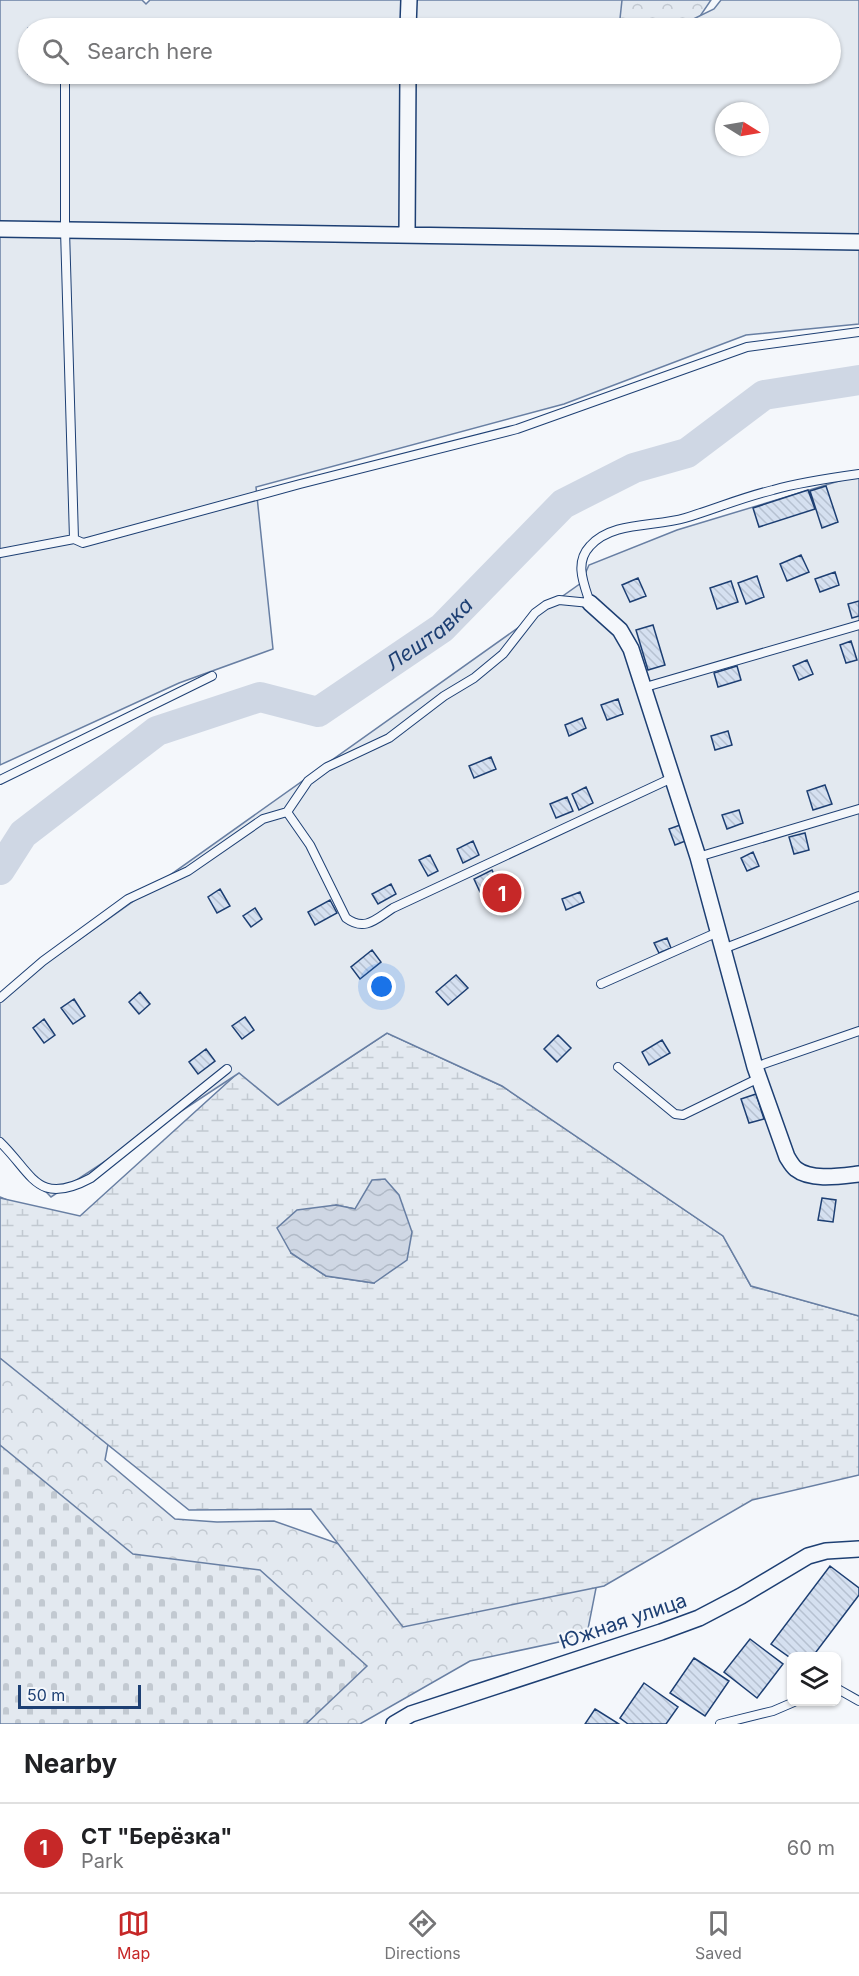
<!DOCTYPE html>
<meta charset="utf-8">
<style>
:root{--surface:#fff;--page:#f2f2f2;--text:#202124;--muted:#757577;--line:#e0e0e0;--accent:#c62828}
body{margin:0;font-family:Inter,sans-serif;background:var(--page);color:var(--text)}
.controls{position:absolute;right:18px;bottom:18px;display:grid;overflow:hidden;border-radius:9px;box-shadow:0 2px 4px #0004}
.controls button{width:54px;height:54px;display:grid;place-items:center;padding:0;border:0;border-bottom:2px solid var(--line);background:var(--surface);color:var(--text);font:30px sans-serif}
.compass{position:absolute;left:715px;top:102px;width:54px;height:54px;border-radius:50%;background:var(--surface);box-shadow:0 2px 4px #0004;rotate:101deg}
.scale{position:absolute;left:18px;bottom:15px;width:123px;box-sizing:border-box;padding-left:6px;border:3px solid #1d3f73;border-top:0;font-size:16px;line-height:21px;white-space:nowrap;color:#1d3f73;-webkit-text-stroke:4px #f4f7fb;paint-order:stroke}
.you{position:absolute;left:382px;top:987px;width:21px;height:21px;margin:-15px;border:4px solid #fff;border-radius:50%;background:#1a73e8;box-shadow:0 0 0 9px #1a73e833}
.badge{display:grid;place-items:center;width:39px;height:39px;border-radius:50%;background:var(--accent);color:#fff;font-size:20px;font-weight:700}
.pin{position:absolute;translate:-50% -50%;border:3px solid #fff;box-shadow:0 2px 6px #0006}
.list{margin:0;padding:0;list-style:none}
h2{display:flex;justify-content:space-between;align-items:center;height:78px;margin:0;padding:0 24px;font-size:26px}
h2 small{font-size:20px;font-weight:400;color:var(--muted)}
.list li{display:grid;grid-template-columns:39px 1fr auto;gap:18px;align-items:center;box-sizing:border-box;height:90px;padding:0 24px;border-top:2px solid var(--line)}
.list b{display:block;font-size:22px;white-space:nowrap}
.list p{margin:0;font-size:20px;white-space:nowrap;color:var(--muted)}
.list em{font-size:20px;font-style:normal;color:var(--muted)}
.icon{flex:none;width:33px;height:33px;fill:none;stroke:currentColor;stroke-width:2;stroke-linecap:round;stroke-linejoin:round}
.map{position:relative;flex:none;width:859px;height:1724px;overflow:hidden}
.search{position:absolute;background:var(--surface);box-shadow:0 2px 4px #0004;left:18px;right:18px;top:18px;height:66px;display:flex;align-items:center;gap:15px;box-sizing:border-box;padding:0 21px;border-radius:33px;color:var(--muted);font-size:22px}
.sheet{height:168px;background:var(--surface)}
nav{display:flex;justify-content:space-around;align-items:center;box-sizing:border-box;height:84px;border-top:2px solid var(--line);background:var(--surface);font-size:16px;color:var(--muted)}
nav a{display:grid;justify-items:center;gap:3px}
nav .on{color:var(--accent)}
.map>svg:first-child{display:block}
.forest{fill:url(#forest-crowns);stroke:#687fa3;stroke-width:1.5}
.wetland{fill:url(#wetland-marsh);stroke:#687fa3;stroke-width:1.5;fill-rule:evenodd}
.cemetery{fill:url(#cemetery-stones);stroke:#687fa3;stroke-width:1.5}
.garden{fill:#e3e9f0;stroke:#687fa3;stroke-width:1.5;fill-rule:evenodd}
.water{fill:url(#water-waves);stroke:#687fa3;stroke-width:1.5}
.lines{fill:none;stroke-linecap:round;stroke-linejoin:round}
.river{stroke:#cfd7e4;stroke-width:30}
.building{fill:url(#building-back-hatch);stroke:#1d3f73;stroke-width:1.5}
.lane-casing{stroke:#1d3f73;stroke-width:10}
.street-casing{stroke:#1d3f73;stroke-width:18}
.lane{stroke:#f4f7fb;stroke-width:8}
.street{stroke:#f4f7fb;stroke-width:15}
.labels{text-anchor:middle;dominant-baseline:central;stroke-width:4.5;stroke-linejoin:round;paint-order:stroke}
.street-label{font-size:20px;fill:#1d3f73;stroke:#f4f7fb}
.water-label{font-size:21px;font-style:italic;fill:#1d3f73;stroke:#f4f7fb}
</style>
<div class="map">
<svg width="859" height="1724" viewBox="0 0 859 1724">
<defs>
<pattern id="forest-crowns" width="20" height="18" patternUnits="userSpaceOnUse" patternTransform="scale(1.5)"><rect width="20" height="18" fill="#e3e9f0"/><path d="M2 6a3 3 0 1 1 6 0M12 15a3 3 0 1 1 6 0" fill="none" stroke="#c2c9d1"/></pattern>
<pattern id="wetland-marsh" width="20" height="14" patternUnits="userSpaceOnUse" patternTransform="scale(1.5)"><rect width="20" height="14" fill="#e3e9f0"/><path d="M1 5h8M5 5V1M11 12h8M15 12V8" fill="none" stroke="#c2c9d1"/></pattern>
<pattern id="cemetery-stones" width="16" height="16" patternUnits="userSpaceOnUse" patternTransform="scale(1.5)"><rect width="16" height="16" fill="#e3e9f0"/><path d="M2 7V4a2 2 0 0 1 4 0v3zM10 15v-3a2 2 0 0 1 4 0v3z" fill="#c2c9d1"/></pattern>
<pattern id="water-waves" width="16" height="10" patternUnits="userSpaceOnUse" patternTransform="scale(1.5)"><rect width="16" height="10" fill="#cfd7e4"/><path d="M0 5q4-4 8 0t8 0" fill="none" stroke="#b1bac7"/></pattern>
<pattern id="building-back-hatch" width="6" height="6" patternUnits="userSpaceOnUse" patternTransform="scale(1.5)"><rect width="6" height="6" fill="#d5e0f0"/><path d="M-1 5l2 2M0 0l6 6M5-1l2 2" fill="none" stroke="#b6c1d1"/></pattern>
</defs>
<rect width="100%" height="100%" fill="#f4f7fb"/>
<!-- forest -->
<path class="forest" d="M432,0h279l-19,28h-269z
M0,1197l56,23 62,172 -13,68 70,59 42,3 57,-1 65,23 259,34 -10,51 -29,13 -89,19 -110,63h-360z"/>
<!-- wetland -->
<path class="wetland" d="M387,1033l115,53 221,150 28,50 108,30v159l-107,25 -148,86 -201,41 -92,-118 -122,1 -189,-152v-160l80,18 159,-144 39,33zM336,1205l19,4 19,74 -48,-7 -35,-23z"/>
<!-- cemetery -->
<path class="cemetery" d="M0,1445l133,109 127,16 107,96 -61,58h-306z"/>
<!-- garden -->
<path class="garden" d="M0,0h142l4,4 4,-4h472l-3,28h-591v46h802v-46h-155l39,-19 7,-9h138v324l-113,11 -182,69 -308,83 17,162 -94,34 -179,82zM724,111h36v36h-36z
M859,475v841l-108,-30 -28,-50 -221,-150 -115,-53 -109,72 -39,-32 -188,124 -51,-53v-148l581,-413 8,-18 88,-35z"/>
<!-- water -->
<path class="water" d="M385,1179l14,16 13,37 -5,28 -33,23 -48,-7 -35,-23 -14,-25 20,-18 39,-5 19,4 17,-29z"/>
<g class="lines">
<!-- river -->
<path class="river" id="s1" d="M0,870l23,-36 134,-103 103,-34 58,15 124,-84 121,-124 71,-36 53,-15 77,-58 95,-15"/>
</g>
<!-- building -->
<path class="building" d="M826,486l12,36 -16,6 -12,-37z
M808,490l7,19 -56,18 -6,-19z
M801,555l8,17 -22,9 -7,-17z
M835,572l4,13 -19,7 -5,-13z
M757,576l7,21 -18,7 -8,-21z
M638,578l8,18 -16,6 -8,-17z
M731,581l7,21 -21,7 -7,-21z
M859,601v15l-7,2 -4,-14z
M653,625l12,40 -17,5 -12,-40z
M851,641l6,19 -11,3 -6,-18z
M807,660l6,14 -14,6 -6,-14z
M737,666l4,14 -23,7 -4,-14z
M618,699l5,15 -16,6 -6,-15z
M582,718l4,10 -17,8 -4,-11z
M728,731l4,14 -17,5 -4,-14z
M491,757l5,12 -22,9 -5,-12z
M825,785l7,19 -19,6 -6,-19z
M586,787l7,16 -14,7 -7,-16z
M567,797l6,14 -17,7 -6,-14z
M739,810l4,13 -16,6 -5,-14z
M683,824l5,16 -13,5 -6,-16z
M805,833l4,17 -15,4 -5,-17z
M473,841l6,14 -16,8 -6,-14z
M753,852l6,14 -12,5 -6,-13z
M430,855l8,16 -10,5 -9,-16z
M492,870l6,13 -18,9 -6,-13z
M391,884l5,10 -18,10 -6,-10z
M220,889l10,17 -13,7 -9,-16z
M580,892l4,10 -18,8 -4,-11z
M330,900l7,13 -22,12 -7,-13z
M255,908l7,11 -11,8 -8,-11z
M667,938l4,10 -12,5 -5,-10z
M372,950l9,12 -21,17 -9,-12z
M456,975l12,13 -20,17 -12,-13z
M140,992l10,12 -11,10 -10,-12z
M74,999l11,17 -12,8 -12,-16z
M245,1017l9,13 -12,9 -10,-13z
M44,1019l11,16 -11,8 -11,-15z
M558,1035l13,13 -14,14 -13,-13z
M662,1040l8,13 -21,12 -7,-13z
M206,1049l9,12 -17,13 -9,-12z
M756,1094l8,25 -15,4 -8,-24z
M822,1198l14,2 -3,22 -15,-2z
M830,1566l29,22v7l-46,61h-21v3l-21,-15z
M750,1639l33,25 -26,34 -33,-26z
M694,1658l35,23 -24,35 -35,-23z
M644,1683l34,24 -12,17h-38l-8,-6z
M595,1709l24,15h-34z"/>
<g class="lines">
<!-- lane casing -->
<g class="lane-casing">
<path id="lane" d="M65,74v156l9,309
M0,553l74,-14 9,4 217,-59 217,-55 230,-82 112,-15
M642,688l217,-63
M0,780l212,-104
M287,812l23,33 36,73c19,14 30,1 47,-10l279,-130
M698,857l161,-48
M723,949l136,-53
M601,984l117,-52
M0,998l43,-37 85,-62 60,-28 75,-52 24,-7 21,-31 19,-14 62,-29 55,-42 30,-18 29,-24 32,-41 11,-8 13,-5 31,3c-6,-19 -16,-40 0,-57 22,-25 65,-19 95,-28 30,-9 58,-21 88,-28 28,-8 57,-12 86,-16
M618,1067l57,47 8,1 76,-37
M755,1067l104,-36
M0,1142c33,32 37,65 91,36l136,-109
M836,1688l23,13
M720,1724l53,-13 21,-9"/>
</g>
<!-- street casing -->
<g class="street-casing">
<path id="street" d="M408,28l1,-28
M0,229l859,13
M407,235l1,-161
M590,603l30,27 11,19 67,208 57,210 32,90c2,3 5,9 9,12 15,12 45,7 63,5
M394,1724l17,-10 250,-82 38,-14 42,-22 67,-40 18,-5 33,-2"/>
</g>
<!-- lane -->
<use href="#lane" class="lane"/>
<!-- street -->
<use href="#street" class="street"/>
</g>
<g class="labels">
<!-- street labels -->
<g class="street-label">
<text transform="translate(623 1621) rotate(-19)">Южная улица</text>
</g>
<!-- water labels -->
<g class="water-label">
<text stroke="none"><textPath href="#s1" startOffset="516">Лештавка</textPath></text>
</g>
</g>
</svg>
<div class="controls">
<button><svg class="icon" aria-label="layers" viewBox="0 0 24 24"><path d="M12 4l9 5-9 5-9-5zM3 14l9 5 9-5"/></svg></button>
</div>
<svg class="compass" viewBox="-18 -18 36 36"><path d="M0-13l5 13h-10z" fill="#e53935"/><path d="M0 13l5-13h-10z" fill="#757577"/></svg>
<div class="scale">50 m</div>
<div class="you"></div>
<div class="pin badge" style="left:502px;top:893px">1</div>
<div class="search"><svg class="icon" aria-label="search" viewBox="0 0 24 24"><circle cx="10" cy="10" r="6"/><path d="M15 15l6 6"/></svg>Search here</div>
</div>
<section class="sheet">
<h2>Nearby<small></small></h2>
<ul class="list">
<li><span class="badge">1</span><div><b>СТ &quot;Берёзка&quot;</b><p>Park</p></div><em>60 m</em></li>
</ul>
</section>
<nav>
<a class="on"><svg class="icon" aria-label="map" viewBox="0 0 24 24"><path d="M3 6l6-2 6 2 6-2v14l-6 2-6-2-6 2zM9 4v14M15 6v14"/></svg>Map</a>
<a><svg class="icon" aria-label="directions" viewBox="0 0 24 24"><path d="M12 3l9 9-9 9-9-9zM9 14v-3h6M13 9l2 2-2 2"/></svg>Directions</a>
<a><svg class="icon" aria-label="saved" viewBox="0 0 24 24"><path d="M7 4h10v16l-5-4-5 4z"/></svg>Saved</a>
</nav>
